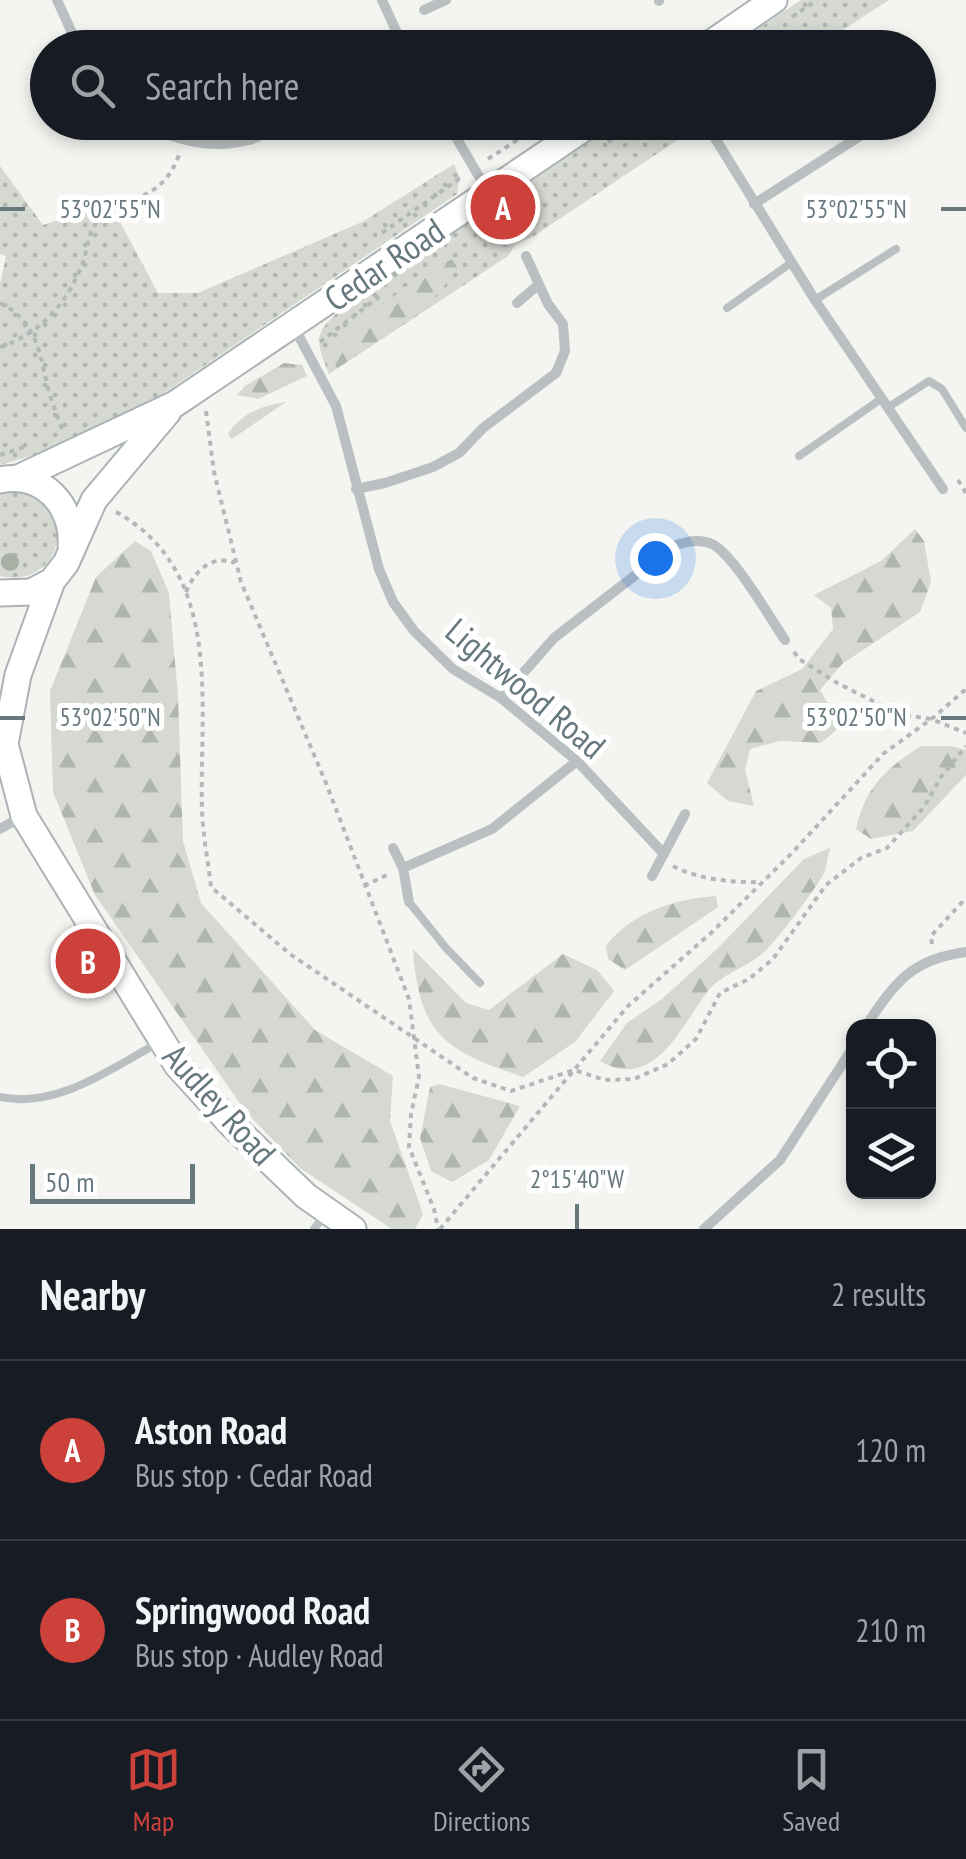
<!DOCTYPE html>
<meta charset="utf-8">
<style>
:root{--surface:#171b24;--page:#242831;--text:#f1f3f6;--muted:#9ea1a6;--line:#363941;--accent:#cc413a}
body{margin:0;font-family:"PT Sans Narrow",sans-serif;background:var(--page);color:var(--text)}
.controls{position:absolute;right:30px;bottom:30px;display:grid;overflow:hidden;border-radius:20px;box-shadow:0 5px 15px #0003}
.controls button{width:90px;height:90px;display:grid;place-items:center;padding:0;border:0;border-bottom:2px solid var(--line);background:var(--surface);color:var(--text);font:50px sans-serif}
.scale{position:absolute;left:30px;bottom:25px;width:165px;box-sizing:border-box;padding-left:10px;border:5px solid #67787f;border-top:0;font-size:28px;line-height:35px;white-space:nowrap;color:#67787f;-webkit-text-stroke:8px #fff;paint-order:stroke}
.you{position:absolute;left:655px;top:558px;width:35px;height:35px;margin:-25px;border:8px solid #fff;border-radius:50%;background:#1a73e8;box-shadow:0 0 0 15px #1a73e833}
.badge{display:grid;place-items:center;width:65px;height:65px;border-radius:50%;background:var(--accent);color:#fff;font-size:32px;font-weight:700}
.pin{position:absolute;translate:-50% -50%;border:5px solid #fff;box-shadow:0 2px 10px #0006}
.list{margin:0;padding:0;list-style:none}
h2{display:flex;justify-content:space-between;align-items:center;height:130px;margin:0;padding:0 40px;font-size:42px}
h2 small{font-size:32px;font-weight:400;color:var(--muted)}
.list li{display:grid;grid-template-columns:65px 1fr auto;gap:30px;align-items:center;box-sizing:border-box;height:180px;padding:0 40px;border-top:2px solid var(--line)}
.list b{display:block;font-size:38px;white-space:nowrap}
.list p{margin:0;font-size:32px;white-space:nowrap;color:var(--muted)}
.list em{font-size:32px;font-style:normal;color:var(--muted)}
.icon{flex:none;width:55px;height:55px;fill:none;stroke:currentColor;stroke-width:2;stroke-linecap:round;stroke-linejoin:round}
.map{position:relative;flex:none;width:966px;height:1229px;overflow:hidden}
.search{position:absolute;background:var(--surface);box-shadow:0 5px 15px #0003;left:30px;right:30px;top:30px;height:110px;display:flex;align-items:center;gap:25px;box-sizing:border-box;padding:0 35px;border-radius:55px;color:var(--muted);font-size:38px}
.sheet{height:490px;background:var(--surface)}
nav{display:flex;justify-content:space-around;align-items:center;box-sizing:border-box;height:140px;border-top:2px solid var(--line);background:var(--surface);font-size:28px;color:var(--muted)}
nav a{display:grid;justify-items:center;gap:5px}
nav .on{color:var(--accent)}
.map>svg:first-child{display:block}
.grass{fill:url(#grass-dots)}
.forest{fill:url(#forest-firs)}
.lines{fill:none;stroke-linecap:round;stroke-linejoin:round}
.secondary-casing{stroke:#acb3b6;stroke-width:29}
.path{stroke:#b4b8ba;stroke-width:4;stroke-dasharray:5 5;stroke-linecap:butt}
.lane{stroke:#babfc1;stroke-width:8}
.street{stroke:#babfc1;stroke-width:10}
.secondary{stroke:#fff;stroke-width:25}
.tree{fill:#a9afa4}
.ticks{fill:none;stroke:#67787f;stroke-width:4}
.labels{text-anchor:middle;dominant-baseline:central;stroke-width:10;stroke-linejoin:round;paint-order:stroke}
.street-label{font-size:35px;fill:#67787f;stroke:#fff}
.ticks-label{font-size:25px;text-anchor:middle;fill:#67787f;stroke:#fff;stroke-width:10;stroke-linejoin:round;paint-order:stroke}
</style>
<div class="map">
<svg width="966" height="1229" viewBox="0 0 966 1229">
<defs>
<pattern id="grass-dots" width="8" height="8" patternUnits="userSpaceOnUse" patternTransform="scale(2.5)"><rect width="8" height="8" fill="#d5d9d1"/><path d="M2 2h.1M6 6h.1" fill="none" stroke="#b1b5af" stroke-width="1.8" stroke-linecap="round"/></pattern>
<pattern id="forest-firs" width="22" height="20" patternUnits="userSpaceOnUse" patternTransform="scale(2.5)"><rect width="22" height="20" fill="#d5d9d1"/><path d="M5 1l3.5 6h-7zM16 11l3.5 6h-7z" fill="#b1b5af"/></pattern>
</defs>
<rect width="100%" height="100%" fill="#f4f4f1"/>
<!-- grass -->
<path class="grass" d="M801,0h88l-72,47h-86z
M616,123h78l3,4 -163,109 -18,8 -8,12 -179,118c-17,-40 -12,-43 18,-70z
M454,164l6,14 -3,16 -309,210 -90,44 -58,17v-181l6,-28 -6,-2v-88l43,59 67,-22 48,90h40l166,-72z
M14,490c68,13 50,100 -14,86v-83z"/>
<!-- forest -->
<path class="forest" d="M452,259l6,10 -34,41 -87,58 -12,-19 87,-67z
M284,363l18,2 5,11 -49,23 -21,-4 8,-9z
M286,402l-54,37 -4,-5c14,-22 34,-28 58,-32z
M915,529l9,12 7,41 -11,30 -78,52 -22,26 21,36 -20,17 -41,-2 -30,8 -5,21 9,36 -26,-5 -21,-18 49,-92 46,-22 31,-40 -2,-21 -17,-13 67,-34z
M135,541l16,10 18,42 9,104 5,144 18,62 114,127 78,46 -3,45 33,93 -8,15h-23l-92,-61 -54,-56 -151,-217 -42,-103 -3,-101 46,-114z
M921,746h30l15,4v25l-53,56 -42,8 -15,-10c9,-41 30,-61 65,-83z
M830,848c-2,7 -3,15 -5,23 -4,11 -49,71 -60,80 -16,16 -43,22 -57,40 -26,33 -53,102 -108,70l27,-38 35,-24 55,-50 87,-90z
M716,896l2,11 -93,63 -17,-11 -2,-13c26,-34 69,-47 110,-50z
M413,949l53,54 23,7 74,-56 34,16 17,21 -39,51 -52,35c-77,-26 -104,-41 -110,-128z
M439,1084l81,22 -31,54 -37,22 -21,-11 -11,-33 10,-51z"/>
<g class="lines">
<!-- secondary casing -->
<g class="secondary-casing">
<path id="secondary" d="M704,48l70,-48
M18,478l157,-74 418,-282
M0,480c42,-9 74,25 71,66
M0,593l31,-1 21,-11 14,-18 28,-63 74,-88
M0,725l24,91 153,249 53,58 76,73 47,33
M5,744l13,-69 34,-94"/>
</g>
<!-- path -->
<path class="path" d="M792,17l25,-17
M662,48l25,-17
M608,142l29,-20
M488,159l57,-37
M382,233l78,-55
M0,303c40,20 39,54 50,92 4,13 9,25 13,37
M320,342l60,-46
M0,347c42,-14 68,-45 83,-85 4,-11 5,-28 12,-37 21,-34 65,-14 85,-73
M206,411l8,61 27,110 85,201 83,216 10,78 -8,37 -2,33 25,62 4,20
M0,455l24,-8
M958,480l8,13
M116,512c109,60 83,193 86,298 1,26 6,51 9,77l79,67 183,124 38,13 63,-21 31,10 29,-1 34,-15 28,-25 24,-46 29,-14 24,-20 53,-74 35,-27 26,-10 37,-41 17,-30 25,-31
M186,592c9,-21 25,-38 49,-29
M794,652l5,7 40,25 60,30 32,5 35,14
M673,866c24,13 60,17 87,16
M364,886l25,-12
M932,944l-1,-8 35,-38
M440,1229l188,-223 83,-73 82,-81 90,-98 51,-37 32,-28"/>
<!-- lane -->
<path class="lane" d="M815,300l81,-51
M727,308l64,-45
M887,408l42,-27 13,8 24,39
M799,456l82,-57
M409,902l37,46 34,35
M0,1097c57,12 110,-28 158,-54
M314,1229l11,-14"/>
<!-- street -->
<path class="street" d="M57,0l22,48
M382,0l22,48
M659,0v1
M424,10l22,-10
M140,122c32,18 72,28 109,18 12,-4 25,-12 36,-18
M447,122l40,68
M705,122l110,178 128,189
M754,204l120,-77
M517,303l21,-18
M294,327l42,79 43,163 14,33 21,29 39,38 48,29 76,63 87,93
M356,489l29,-6 48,-16 26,-14 24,-25 73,-55 9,-22 -2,-27 -15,-20 -22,-48
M501,698l53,-60 119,-92c13,-4 26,-8 39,-2 22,11 58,74 73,96
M0,829l21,-12
M393,848l10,20 6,34
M403,868l89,-39 85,-68
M652,876l33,-62
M866,1026c29,-44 46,-67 100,-74
M704,1229l76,-69 74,-114"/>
<!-- secondary -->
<use href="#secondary" class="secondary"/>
</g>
<!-- trees -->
<circle class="tree" cx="10" cy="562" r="9"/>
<!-- ticks -->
<path class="ticks" d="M0,209h25M941,209h25M0,718h25M941,718h25M577,1204v25"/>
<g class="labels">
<!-- street labels -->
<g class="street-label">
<text transform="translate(384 264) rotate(-34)">Cedar Road</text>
<text transform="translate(526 688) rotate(40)">Lightwood Road</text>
<text transform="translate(220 1104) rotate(48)">Audley Road</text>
</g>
</g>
<g class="ticks-label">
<text x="110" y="218">53°02'55"N</text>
<text x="856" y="218">53°02'55"N</text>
<text x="110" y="726">53°02'50"N</text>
<text x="856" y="726">53°02'50"N</text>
<text x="577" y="1188">2°15'40"W</text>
</g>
</svg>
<div class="controls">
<button><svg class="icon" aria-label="locate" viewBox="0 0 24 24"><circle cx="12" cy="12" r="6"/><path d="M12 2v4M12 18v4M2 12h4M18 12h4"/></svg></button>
<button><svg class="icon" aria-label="layers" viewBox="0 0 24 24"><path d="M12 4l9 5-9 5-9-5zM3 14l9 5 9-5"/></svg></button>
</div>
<div class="scale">50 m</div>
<div class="you"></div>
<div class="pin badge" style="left:503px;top:207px">A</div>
<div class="pin badge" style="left:88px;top:961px">B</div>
<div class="search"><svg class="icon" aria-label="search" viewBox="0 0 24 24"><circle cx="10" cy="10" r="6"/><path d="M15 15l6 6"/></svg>Search here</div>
</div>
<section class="sheet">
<h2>Nearby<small>2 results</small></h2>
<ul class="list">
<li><span class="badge">A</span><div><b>Aston Road</b><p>Bus stop · Cedar Road</p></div><em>120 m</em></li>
<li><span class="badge">B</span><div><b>Springwood Road</b><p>Bus stop · Audley Road</p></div><em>210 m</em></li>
</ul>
</section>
<nav>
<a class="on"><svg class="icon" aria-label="map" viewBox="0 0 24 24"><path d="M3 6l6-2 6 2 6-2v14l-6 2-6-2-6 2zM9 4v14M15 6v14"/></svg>Map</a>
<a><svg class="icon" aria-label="directions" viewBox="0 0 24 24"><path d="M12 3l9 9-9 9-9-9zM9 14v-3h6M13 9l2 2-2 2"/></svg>Directions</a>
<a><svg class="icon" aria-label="saved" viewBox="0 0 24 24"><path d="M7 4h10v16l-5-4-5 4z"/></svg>Saved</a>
</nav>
